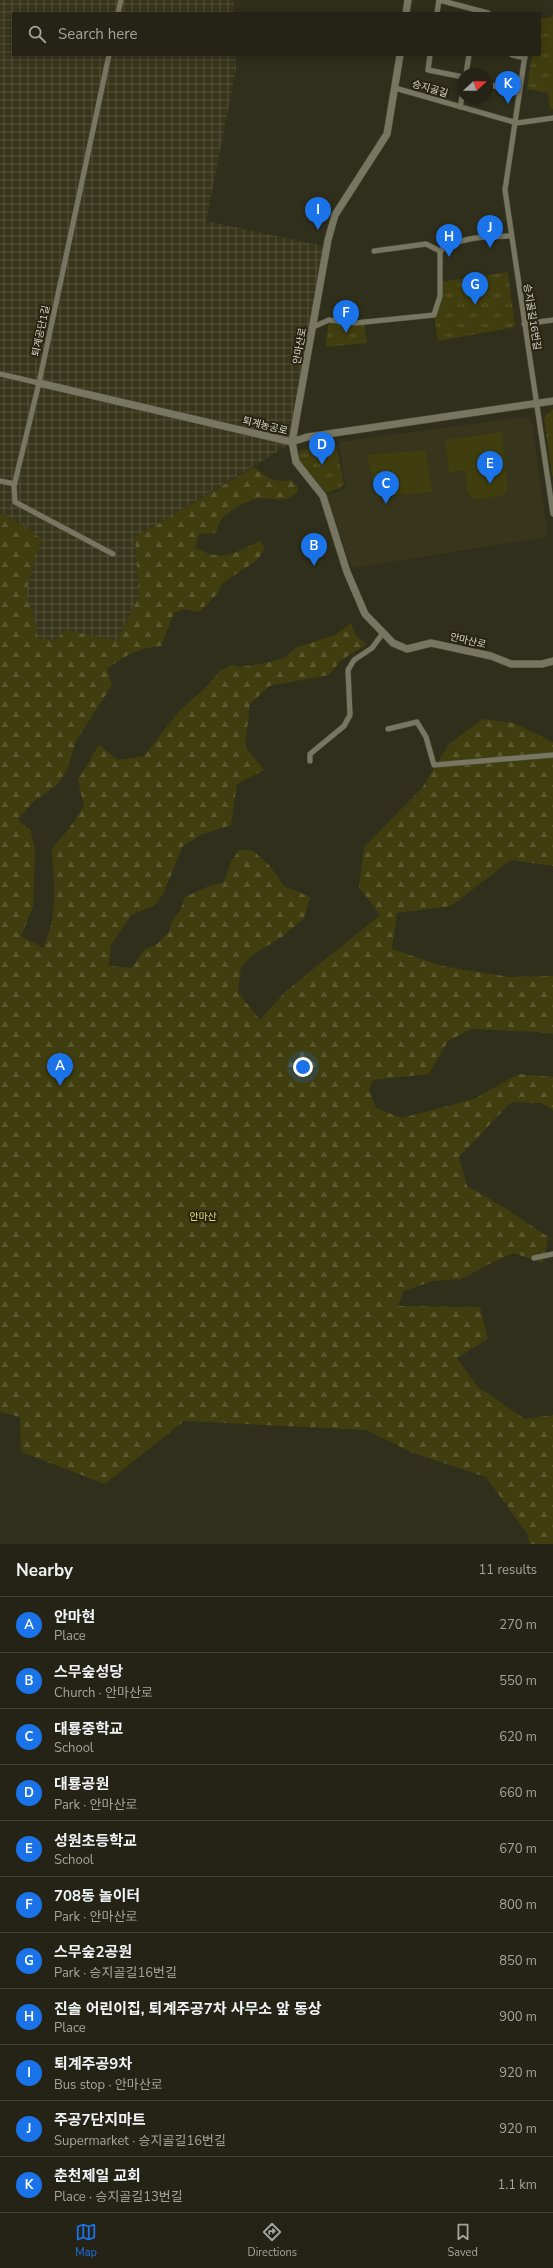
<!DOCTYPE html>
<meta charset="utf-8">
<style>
:root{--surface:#242315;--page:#302f22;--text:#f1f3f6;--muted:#a3a4a0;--line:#414034;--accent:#1a73e8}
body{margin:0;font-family:"Nunito Sans","Noto Sans KR",sans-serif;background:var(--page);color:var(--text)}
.compass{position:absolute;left:457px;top:68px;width:36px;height:36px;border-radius:50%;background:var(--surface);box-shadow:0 2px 10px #0003;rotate:68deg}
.you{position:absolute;left:303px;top:1067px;width:14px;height:14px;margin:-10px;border:3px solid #fff;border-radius:50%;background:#1a73e8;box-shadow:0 0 0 6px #1a73e833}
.badge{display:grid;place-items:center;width:26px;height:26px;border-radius:50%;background:var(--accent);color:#fff;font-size:13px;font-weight:700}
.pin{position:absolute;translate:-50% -33px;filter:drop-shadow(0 1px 2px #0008)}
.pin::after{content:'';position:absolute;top:21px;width:14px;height:12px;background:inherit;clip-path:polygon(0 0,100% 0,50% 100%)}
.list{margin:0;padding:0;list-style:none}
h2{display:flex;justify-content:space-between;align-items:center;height:52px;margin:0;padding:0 16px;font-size:17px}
h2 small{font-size:13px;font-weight:400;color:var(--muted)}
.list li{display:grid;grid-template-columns:26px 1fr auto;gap:12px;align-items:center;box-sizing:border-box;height:56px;padding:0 16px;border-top:1px solid var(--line)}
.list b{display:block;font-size:15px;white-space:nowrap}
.list p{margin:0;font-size:13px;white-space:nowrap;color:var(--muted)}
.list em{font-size:13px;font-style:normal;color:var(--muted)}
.icon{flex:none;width:22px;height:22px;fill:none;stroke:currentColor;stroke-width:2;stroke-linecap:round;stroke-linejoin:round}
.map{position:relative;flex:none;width:553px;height:1544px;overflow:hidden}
.search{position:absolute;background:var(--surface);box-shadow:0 2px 10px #0003;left:12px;right:12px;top:12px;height:44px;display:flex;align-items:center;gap:10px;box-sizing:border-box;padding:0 14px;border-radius:0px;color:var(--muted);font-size:15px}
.sheet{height:668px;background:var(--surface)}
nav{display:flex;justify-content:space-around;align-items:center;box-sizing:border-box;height:56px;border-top:1px solid var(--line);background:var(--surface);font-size:11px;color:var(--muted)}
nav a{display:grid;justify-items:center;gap:2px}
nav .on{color:var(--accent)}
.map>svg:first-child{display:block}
.built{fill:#37351b}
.industrial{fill:url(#industrial-grid)}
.grass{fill:url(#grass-tufts)}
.forest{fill:url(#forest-firs)}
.garden{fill:#403d0e}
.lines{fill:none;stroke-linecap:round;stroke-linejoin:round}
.street-casing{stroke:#4e4c3c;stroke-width:6}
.secondary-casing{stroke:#4e4c3c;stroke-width:8}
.street{stroke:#777660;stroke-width:5}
.secondary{stroke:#777660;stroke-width:7}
.labels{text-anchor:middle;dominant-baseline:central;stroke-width:4;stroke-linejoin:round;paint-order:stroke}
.street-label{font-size:10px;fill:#d6d6ca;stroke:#272512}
.park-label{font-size:10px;fill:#e4dc70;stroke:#272512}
</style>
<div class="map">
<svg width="553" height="1544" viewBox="0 0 553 1544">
<defs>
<pattern id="industrial-grid" width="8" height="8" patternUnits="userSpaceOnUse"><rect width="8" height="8" fill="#37351b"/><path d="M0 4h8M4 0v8" fill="none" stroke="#53523b"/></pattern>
<pattern id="grass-tufts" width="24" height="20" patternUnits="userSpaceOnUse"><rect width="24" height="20" fill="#403d0e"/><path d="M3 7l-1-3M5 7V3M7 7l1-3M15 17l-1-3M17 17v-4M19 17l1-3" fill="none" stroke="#5b5830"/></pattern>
<pattern id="forest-firs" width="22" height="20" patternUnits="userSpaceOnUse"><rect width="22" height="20" fill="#403d0e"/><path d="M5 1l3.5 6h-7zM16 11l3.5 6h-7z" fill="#5b5830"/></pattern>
</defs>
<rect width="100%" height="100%" fill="#302f1c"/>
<!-- built -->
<path class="built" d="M525,417l7,5 16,115 -197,31 -24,-73 19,-6 -7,-47z"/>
<!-- industrial -->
<path class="industrial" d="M0,0h234v13h-221v42h222l1,14 -30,152 121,26 -37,197 -155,93 4,59 -22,45 -51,-11 -12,11 -16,-3 -5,-25 -7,-21 15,-53 -11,-10 -30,-16z"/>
<!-- grass -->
<path class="grass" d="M553,15v94h-3l-2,-16 -21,-4 5,-34h8v-37h9z
M508,272l7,55 -77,14 -4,-26 6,-33z
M329,320l35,3 3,20 -42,4z
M553,409v67h-1l-8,-58z
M336,445l8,39 -4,4 -13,5 -28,-33 -1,-5 3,-5z"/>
<!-- forest -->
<path class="forest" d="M254,467c13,10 21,17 37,13l6,6 1,6c-15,13 -22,5 -38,6 -12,1 -32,13 -40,23 -2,3 -3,9 -4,12l-17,1 -4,13c26,16 39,7 64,-6l4,4 1,5 -7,10 -33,22 -7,12 -18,18 -15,-3 -10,4 -13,33c-25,3 -34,8 -54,23l5,16 -36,56 -9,29 -9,14 -25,18 -15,17 6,7 6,3 5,19 -2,59 -12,29 22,12c16,-35 11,-63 9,-100l16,-18 16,-24 -6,-26 21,-35 19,15 26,-4 35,-45 25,-22 16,-18 12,-6 8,2 20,-3 22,-5 15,-12 38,-12 16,-12 6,14 10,7 -27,17 -11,14 -60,11 -19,18 -5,42 19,24 -27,14 -6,41 -30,10 -18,11 -20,48 -9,12 -23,9 -20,30 -2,21 23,2 12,-18 13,-6 12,-12 3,-12 8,-9 5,-14 24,-11 15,-4 6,-18 9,-14h13l17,15 15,21 26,11 -6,21 -22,19 -30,18 -11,13 -3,24 22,28 25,-28 95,-77 -21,-28 5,-40 58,-59 27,-44 33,-25 32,4 39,19v124l-42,-6 -60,46 -54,7 -5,36 50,17 67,11 44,-1v58l-16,-2 -65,-3 -24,12 -19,33 -56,6 -4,9 7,19 26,10 72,-19 45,-25 34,3v33l-12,-7 -30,-1 -52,55 8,29 40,23 41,28 -5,26 -29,-10 -27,12 -25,14 -29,2 -29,10 -6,15 82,1 8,32 -31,19 21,29 47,32 28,-4v129h-24l-1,-9 -42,-58 -73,-24 -47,-23 -182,-9 -79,63 -84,-32 -1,-35 -20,-5v-899l30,16 11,10 -15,53 7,21 5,25 16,3 12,-11 51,11 22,-45 -4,-59z"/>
<!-- garden -->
<path class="garden" d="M502,432l6,56 -4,7 -30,5 -7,-10 -2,-20 -16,3 -4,-33z
M426,450l6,42 -56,5 -9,-42z"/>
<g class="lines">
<!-- street casing -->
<g class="street-casing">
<path id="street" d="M439,0l49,13
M118,13l3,-13
M437,13l2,-13
M109,55l-70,328 -25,103 1,16 98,52
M430,55l-2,15 35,7
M512,55l13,3
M525,55l-20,135 48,324
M466,74l3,-19
M487,84l32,9
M395,88l122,35 36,-5
M460,107l3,-14
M374,251l52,-7 14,7c19,-15 48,-14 71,-15
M524,324l29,-4
M313,327l16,-7 26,3 79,-8 6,-19v-45
M0,374l39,9
M0,481l15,3
M388,729l29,-7 9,15 8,28 119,-10
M310,761v-7l34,-28 6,-11 -2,-45 6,-10 18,-12 11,-15
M534,1258l19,-4"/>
</g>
<!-- secondary casing -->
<g class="secondary-casing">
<path id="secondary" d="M406,13l2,-13
M400,55l-13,79 -52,81 -7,25 -36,202 4,20 27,34 24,76 18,42 28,29 14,6 24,-6 60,13 20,8h31l11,-3
M39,383l253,59 15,-5 246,-36"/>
</g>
<!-- street -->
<use href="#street" class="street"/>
<!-- secondary -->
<use href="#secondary" class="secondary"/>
</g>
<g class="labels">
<!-- street labels -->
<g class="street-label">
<text transform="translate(430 89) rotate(16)">승지골길</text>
<text transform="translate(532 317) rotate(81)">승지골길16번길</text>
<text transform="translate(41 331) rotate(-78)">퇴계공단1길</text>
<text transform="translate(300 346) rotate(-80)">안마산로</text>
<text transform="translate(265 426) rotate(14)">퇴계농공로</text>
<text transform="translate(468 641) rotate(13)">안마산로</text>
</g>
<!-- park labels -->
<g class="park-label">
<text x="203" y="1217">안마산</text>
</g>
</g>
</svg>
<svg class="compass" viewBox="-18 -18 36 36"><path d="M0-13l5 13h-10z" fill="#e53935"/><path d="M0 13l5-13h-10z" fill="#a3a4a0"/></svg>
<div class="you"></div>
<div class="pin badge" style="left:60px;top:1086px">A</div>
<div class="pin badge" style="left:314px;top:566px">B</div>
<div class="pin badge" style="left:386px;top:504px">C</div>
<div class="pin badge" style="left:322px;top:465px">D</div>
<div class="pin badge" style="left:490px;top:484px">E</div>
<div class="pin badge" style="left:346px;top:333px">F</div>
<div class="pin badge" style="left:475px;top:305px">G</div>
<div class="pin badge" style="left:449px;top:257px">H</div>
<div class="pin badge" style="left:318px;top:230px">I</div>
<div class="pin badge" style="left:490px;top:248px">J</div>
<div class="pin badge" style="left:508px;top:104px">K</div>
<div class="search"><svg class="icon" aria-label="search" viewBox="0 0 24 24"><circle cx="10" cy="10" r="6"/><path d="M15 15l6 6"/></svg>Search here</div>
</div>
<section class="sheet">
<h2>Nearby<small>11 results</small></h2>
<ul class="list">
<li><span class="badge">A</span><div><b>안마현</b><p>Place</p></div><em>270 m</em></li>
<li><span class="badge">B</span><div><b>스무숲성당</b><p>Church · 안마산로</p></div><em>550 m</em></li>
<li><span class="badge">C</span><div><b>대룡중학교</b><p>School</p></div><em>620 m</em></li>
<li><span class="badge">D</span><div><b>대룡공원</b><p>Park · 안마산로</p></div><em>660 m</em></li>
<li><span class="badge">E</span><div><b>성원초등학교</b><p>School</p></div><em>670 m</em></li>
<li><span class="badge">F</span><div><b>708동 놀이터</b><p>Park · 안마산로</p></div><em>800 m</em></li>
<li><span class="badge">G</span><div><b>스무숲2공원</b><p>Park · 승지골길16번길</p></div><em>850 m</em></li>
<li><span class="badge">H</span><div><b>진솔 어린이집, 퇴계주공7차 사무소 앞 동상</b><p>Place</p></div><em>900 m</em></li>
<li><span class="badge">I</span><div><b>퇴계주공9차</b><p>Bus stop · 안마산로</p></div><em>920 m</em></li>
<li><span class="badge">J</span><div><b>주공7단지마트</b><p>Supermarket · 승지골길16번길</p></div><em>920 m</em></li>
<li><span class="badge">K</span><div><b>춘천제일 교회</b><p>Place · 승지골길13번길</p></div><em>1.1 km</em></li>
</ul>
</section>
<nav>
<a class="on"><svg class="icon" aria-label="map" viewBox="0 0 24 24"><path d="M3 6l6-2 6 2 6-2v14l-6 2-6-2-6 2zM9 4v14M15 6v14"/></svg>Map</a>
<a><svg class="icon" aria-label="directions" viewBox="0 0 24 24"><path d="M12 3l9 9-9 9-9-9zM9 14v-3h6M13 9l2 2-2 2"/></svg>Directions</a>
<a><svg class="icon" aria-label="saved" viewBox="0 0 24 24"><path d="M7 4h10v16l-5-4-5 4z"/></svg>Saved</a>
</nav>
